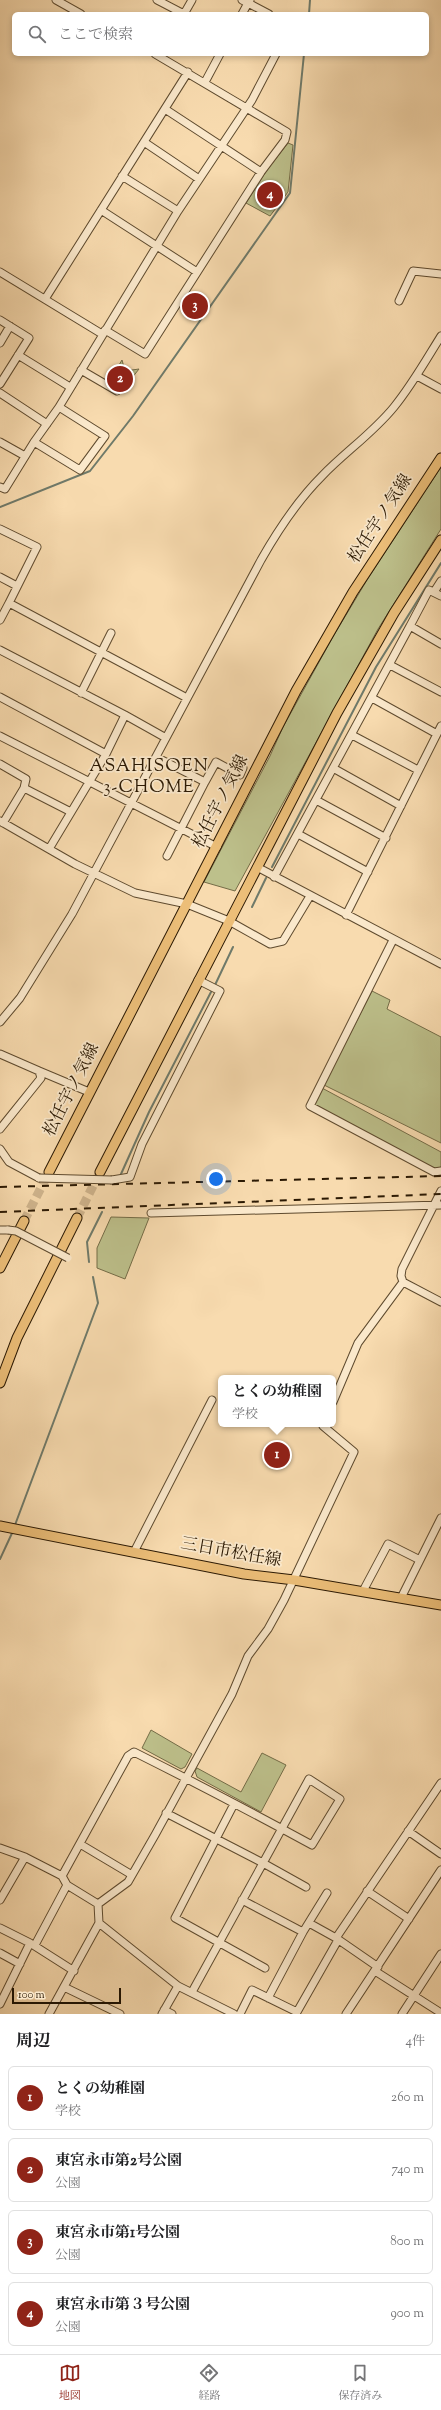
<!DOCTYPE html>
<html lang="ja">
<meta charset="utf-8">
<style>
:root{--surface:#fff;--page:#f6f6f6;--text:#202124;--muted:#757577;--line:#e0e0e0;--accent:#8f2418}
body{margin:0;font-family:"Sorts Mill Goudy","Noto Serif JP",serif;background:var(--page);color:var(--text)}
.scale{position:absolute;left:12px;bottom:10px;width:109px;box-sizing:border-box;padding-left:4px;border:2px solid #2b1903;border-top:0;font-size:11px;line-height:14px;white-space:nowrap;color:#2b1903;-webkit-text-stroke:3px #fae8cb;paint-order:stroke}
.you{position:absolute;left:216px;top:1179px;width:14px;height:14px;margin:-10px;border:3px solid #fff;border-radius:50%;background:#1a73e8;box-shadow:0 0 0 6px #1a73e833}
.badge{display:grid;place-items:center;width:26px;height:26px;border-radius:50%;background:var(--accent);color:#fff;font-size:13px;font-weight:700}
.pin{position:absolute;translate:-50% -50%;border:2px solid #fff;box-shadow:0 1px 4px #0006}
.popup{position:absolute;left:218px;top:1375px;width:118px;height:52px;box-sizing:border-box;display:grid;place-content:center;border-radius:6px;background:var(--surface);filter:drop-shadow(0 1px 3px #0005);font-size:13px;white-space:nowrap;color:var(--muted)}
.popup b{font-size:15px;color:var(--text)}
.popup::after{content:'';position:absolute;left:50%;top:100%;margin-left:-8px;border:8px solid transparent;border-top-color:var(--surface)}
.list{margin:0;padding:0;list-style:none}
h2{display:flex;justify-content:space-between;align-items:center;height:52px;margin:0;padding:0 16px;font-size:17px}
h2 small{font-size:13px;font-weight:400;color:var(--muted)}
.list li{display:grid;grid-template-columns:26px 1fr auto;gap:12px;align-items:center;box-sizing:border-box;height:64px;margin:0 8px 8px;padding:0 8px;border:1px solid var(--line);border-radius:6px}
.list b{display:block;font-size:15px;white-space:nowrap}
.list p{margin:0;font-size:13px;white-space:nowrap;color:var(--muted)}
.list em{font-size:13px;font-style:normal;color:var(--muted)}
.icon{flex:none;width:22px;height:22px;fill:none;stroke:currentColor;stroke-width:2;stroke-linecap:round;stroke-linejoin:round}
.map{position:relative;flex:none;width:441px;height:2014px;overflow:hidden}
.search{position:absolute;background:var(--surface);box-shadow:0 2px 6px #0003;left:12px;right:12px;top:12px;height:44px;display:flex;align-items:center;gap:10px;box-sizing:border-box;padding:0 14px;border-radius:6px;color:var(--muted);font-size:15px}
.sheet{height:340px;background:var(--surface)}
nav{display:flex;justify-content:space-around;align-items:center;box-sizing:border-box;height:56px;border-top:1px solid var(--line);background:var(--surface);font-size:11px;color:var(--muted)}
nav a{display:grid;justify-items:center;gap:2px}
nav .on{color:var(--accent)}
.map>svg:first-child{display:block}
.green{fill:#bdc08b;stroke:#746c47}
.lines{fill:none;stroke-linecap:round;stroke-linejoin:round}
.stream{stroke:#6f7a6a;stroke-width:2}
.major-tunnel{stroke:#cfb48d;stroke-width:9;stroke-dasharray:9 4.5;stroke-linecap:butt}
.minor-casing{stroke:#5e4a2e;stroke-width:9}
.major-casing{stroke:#2b1903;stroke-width:11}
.minor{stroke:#fae8cb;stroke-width:7}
.major{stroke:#ecbe78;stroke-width:9}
.rail{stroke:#2b1903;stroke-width:2;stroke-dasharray:7 7;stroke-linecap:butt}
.minor-bridge-casing{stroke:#5e4a2e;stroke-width:9;stroke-linecap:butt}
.minor-bridge{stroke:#fae8cb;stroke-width:7}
.labels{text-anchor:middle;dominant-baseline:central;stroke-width:3.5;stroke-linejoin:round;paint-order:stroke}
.street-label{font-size:17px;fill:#2b1903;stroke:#fae8cb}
.neighbourhood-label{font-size:18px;letter-spacing:1px;fill:#2b1903;stroke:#fae8cb}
</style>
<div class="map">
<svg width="441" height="2014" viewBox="0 0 441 2014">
<rect width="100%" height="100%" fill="#f8dbaf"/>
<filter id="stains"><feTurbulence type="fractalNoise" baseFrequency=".005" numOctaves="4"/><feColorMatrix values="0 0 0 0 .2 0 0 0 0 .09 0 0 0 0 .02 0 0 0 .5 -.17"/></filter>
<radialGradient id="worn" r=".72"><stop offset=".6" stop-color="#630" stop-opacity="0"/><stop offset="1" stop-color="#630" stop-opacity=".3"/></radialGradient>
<!-- green -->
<path class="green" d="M288,143l5,2 -5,47 -18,24 -24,-13 21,-33z
M190,294l17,12 -6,8 -17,-11z
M122,360l3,11 14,-2 -15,19 -14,-8z
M441,467v62l-63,100 -143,262 -31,-9 66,-126 13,-29 51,-92 33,-55z
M372,991l18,9 -3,9 54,28v106l-117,-58z
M322,1088l119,64v17l-8,-1 -117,-61 -3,-4z
M111,1217l38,1 -24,61 -28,-11v-20z
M151,1730l41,24 -7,13 -4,2 -39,-21z
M262,1753l24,12 -25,47 -64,-35 -2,-6 2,-3 44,24z"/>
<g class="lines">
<!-- stream -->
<path class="stream" d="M309,14l1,-14
M0,507l90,-36 43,-55 157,-223 14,-139
M272,867l104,-200 65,-104
M252,907l14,-29
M215,985l18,-38
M121,1174l28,-62 62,-120
M89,1262l-2,-20 15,-30
M15,1525l83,-222 -5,-26
M0,1559l13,-28"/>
<!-- major-tunnel -->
<path class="major-tunnel" d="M77,1218l23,-46
M24,1221l25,-49"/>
<!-- minor casing -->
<g class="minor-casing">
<path id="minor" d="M56,0l25,14
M157,0l27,14
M250,0l-2,3 21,11
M184,14l8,-14
M242,14l6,-11 -6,-3
M205,82l15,-28
M165,109l96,63
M144,142l55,37
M122,176l56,35
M101,210l96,62
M0,272l102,62
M45,299l143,-227
M399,301l14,-30 28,3
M0,320l29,18 -29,46
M105,330l40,24 116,-182 24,-32 2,-8 -132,-78
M0,343l10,-17
M18,355l52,32
M81,370l36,21
M417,376l24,13
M0,393l47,31
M0,442l25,14
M34,442l25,-35
M0,487l5,2 29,-47 46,28 25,-34 -46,-29 119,-196 74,-111 24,-46
M0,529l37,18 -28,56
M0,577l17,9
M434,592l7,-11
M0,620l9,-17 178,95
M410,626l19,-36 12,6
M0,650l125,65 -19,39 -57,95
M390,665l51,27
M81,693l30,-60
M0,697l106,57
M372,698l65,36
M125,715l41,23
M352,735l66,35
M0,736l217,111
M156,757l49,25 -38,74
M0,764l26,15 -2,9 -21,35
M333,768l68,38
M205,782l11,-20 24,13 3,-7
M24,788l47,24
M316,800l70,38
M0,821l75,43 60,29 52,11 42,17 41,23 13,-3 27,-45
M298,834l70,38
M257,867l184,97
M274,877l136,-251 31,18
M346,915l95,-189
M393,940l-83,166 124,66 7,-1
M0,1022l20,-24 52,-84 189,-354c17,-30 36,-59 61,-84 23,-24 51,-43 72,-69 18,-22 32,-47 47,-71
M0,1054l39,17 2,7 -41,51
M39,1071l50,21
M0,1149l9,13 30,16
M112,1180l18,-3 12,-33 78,-153 -22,-11
M441,1191l-39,78 -1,7 2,6 38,20
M151,1213l290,-8
M0,1230h8
M333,1402l25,-59 45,-61
M134,1552l78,-152
M363,1591l25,-47 32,16
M401,1598l40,-80
M234,1804l-59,114 90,50
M166,1813l97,50 -71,129
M408,1831l33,23
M80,1844l52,31
M0,1848l25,9 37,19 5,9 31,19
M62,1876l66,-120 6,-4c60,30 119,61 178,93l28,-46 -31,-20 -46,84 43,24
M367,1891l42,28
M0,1900l25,-43
M242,1900l61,32 24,-39
M99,1923l79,63 56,28
M309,1923l27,15
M0,1928l30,15 44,28
M35,1945l32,-60
M0,1953l20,11
M378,1967l-42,-29 105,-155
M375,1971l66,42
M64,1987l56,27
M268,1998l35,-66
M0,2004l30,-61
M164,2010l8,4
M49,2014l50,-91 -1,-19 30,-22 27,-47 77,-141 16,-38 20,-27 16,-29 70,-148 -31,-26 1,-2
M162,2014l16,-28
M240,2014l12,-24 45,22 41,-72
M346,2014l95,-144
M402,2014l39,-60"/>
</g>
<!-- major casing -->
<g class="major-casing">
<path id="major" d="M49,1172l247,-481 57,-99 88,-134
M100,1172l237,-459 57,-100 47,-73
M0,1268l24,-47
M0,1383l17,-45 60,-120
M0,1526l244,48 50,6 147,25"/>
</g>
<!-- minor -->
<use href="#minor" class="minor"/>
<!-- major -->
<use href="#major" class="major"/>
<!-- rail -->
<path class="rail" d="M0,1187l441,-11
M0,1212l441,-18"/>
<!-- minor-bridge casing -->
<g class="minor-bridge-casing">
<path id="minor-bridge" d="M39,1178l73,2
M8,1230l8,1 52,27"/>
</g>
<!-- minor-bridge -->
<use href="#minor-bridge" class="minor-bridge"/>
</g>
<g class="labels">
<!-- street labels -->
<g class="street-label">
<text transform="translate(381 519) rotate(-57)">松任宇ノ気線</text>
<text transform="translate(221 802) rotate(-63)">松任宇ノ気線</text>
<text transform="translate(72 1090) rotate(-63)">松任宇ノ気線</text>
<text transform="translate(231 1553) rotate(10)">三日市松任線</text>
</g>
<!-- neighbourhood labels -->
<g class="neighbourhood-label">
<text x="149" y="767">ASAHISOEN<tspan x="149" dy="21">3-CHOME</tspan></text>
</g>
</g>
<rect width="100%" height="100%" filter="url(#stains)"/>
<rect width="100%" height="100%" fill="url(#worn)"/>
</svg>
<div class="scale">100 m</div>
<div class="you"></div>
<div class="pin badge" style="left:277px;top:1455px">1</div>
<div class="popup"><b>とくの幼稚園</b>学校</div>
<div class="pin badge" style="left:120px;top:379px">2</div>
<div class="pin badge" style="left:195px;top:306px">3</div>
<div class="pin badge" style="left:270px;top:195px">4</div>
<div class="search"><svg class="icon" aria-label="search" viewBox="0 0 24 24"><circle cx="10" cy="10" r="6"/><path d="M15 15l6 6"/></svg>ここで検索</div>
</div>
<section class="sheet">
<h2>周辺<small>4件</small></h2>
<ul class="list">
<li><span class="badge">1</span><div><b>とくの幼稚園</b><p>学校</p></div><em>260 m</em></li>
<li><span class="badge">2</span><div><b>東宮永市第2号公園</b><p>公園</p></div><em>740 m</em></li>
<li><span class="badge">3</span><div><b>東宮永市第1号公園</b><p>公園</p></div><em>800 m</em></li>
<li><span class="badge">4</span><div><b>東宮永市第３号公園</b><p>公園</p></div><em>900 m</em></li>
</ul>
</section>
<nav>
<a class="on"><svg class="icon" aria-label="map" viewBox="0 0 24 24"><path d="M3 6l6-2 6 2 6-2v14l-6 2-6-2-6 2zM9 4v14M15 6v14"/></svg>地図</a>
<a><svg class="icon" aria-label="directions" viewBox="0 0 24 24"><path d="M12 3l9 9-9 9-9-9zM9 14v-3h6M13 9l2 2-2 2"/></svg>経路</a>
<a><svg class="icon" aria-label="saved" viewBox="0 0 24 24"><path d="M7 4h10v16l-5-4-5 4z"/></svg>保存済み</a>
</nav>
